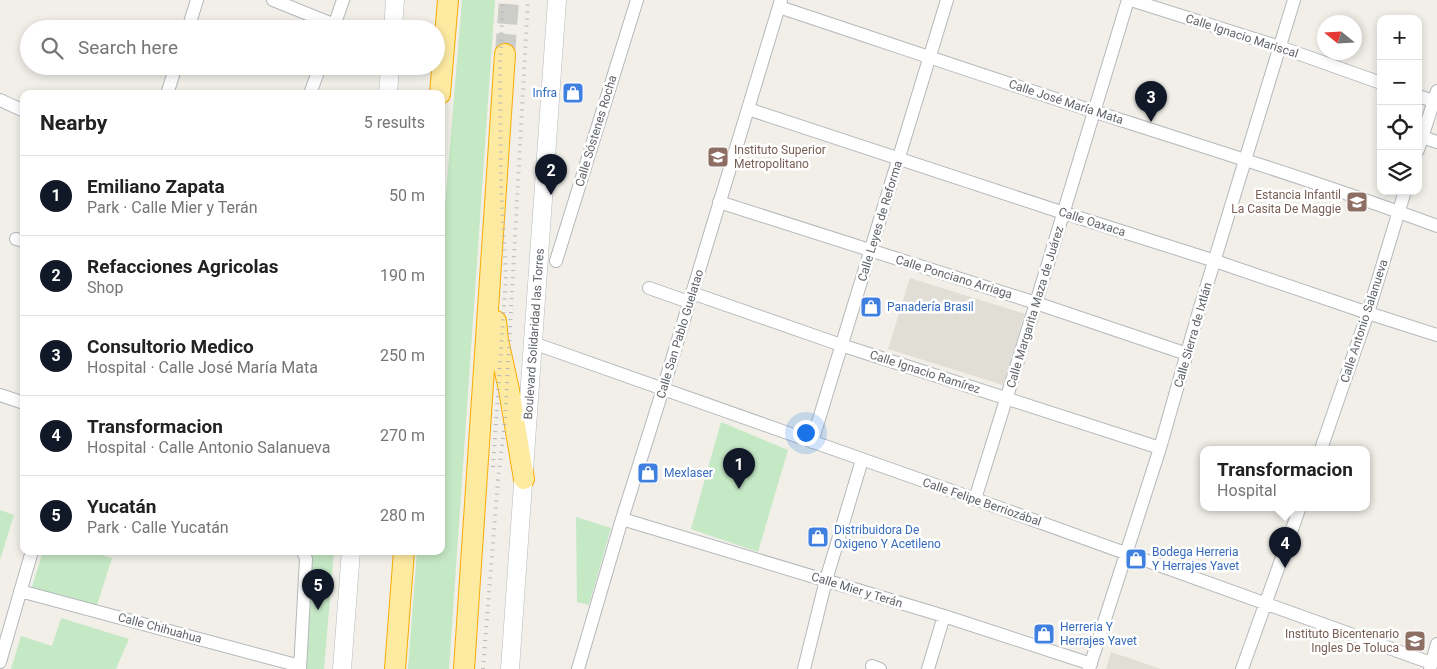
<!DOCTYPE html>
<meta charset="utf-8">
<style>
:root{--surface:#fff;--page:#f2f2f2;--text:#222;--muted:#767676;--line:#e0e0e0;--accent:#111827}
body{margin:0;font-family:Roboto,sans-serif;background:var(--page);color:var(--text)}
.controls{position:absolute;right:15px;top:15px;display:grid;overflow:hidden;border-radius:10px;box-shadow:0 2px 8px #0003}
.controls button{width:45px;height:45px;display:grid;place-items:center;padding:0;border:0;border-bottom:1px solid var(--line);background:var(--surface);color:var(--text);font:25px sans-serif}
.compass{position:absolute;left:1317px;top:15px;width:45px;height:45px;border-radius:50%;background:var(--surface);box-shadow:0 2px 8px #0003;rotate:288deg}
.you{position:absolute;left:805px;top:432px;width:18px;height:18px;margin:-12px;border:4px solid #fff;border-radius:50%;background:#1a73e8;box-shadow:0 0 0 8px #1a73e833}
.badge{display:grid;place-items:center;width:32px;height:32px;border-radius:50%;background:var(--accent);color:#fff;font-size:16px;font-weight:700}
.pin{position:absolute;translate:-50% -41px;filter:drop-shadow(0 1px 2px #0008)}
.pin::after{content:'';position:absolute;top:26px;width:18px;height:15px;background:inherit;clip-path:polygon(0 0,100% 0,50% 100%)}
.popup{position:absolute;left:1200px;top:446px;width:170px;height:65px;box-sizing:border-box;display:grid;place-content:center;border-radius:10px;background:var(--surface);filter:drop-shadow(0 1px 4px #0005);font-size:16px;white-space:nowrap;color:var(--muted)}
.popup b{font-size:19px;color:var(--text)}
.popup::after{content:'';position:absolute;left:50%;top:100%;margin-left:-10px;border:10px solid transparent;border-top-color:var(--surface)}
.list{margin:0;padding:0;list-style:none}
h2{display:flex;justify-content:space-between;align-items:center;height:65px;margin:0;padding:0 20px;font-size:21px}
h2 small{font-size:16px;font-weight:400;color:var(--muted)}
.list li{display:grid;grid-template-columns:32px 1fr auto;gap:15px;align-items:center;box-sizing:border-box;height:80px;padding:0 20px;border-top:1px solid var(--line)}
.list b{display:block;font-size:19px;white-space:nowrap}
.list p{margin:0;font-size:16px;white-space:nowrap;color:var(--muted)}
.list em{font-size:16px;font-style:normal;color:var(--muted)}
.icon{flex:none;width:28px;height:28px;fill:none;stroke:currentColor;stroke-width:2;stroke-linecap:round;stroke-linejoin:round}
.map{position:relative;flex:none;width:1437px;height:669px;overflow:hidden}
.search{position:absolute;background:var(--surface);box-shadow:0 2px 8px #0003;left:20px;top:20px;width:425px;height:55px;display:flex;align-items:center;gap:12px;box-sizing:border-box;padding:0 18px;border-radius:28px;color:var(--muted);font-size:19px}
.panel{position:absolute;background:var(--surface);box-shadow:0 2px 8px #0003;left:20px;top:90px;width:425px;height:465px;border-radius:10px}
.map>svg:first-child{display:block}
.education{fill:#e1ded6}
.green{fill:#c5e8c5}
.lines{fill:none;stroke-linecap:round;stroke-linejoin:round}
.trunk-tunnel{stroke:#ccccc8;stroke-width:20;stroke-dasharray:20 10;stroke-linecap:butt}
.minor-casing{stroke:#b5b8bc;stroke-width:14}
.secondary-casing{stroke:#b6babf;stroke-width:19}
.trunk-casing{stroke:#f9ab00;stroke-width:22}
.minor{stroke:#fff;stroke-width:12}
.secondary{stroke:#fff;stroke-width:18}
.trunk{stroke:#feeaa1;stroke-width:20}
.rail{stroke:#b6b7b8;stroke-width:4;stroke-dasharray:1 6;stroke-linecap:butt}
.labels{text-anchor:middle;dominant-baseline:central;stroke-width:5;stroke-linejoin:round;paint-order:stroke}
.street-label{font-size:12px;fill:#5f6368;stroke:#fff}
.shop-label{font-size:12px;fill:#366cbe;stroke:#fff;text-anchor:start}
.education-label{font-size:12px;fill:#785e54;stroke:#fff;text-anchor:end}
</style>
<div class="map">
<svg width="1437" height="669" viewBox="0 0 1437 669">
<rect width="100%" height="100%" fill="#f1efe8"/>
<!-- education -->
<path class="education" d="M910,278l115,36 -22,71 -115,-36z
M1111,652l50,17h-55z"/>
<!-- green -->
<path class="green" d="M462,0h33l-46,669h-41l9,-118h24v-297z
M721,422l67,28 -30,102 -67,-23z
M0,510l14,5 -14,45z
M576,517l35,11 -22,77 -12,-3z
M43,551h46l23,7 -15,47 -66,-15z
M312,551h22l-10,118h-22z
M61,618l68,21 -13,30h-105l10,-33 31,10z"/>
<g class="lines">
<!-- trunk-tunnel -->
<path class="trunk-tunnel" d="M505,54l4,-54"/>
<!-- minor casing -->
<g class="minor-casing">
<path id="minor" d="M273,0l62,25
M1131,0l149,47 101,36
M779,7c106,35 211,71 317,105 114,37 229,72 341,114
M188,29l9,-29
M333,29l10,-29
M167,94l9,-28
M310,94l10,-28
M1418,96l19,6
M0,100l24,11
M748,109l316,104 151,48 153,52 69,22
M1422,137l15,5
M1418,150l19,-59
M719,202l317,101 151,51
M16,239l8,2
M556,261l81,-261
M649,288l40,14
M692,293l149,52 319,103
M533,343l442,156 456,164
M0,395l24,8
M812,442l135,-442
M1321,449l47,-136 37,-122
M975,499l61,-196 92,-303
M622,519l322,97 147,48
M20,591l280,75
M0,662l32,-111
M872,666l8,3
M300,669l6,-110 -3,-8
M578,669l44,-150 41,-130 118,-389
M804,669l22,-89 36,-120
M928,669l16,-53
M1089,669l71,-221 39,-137 95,-311
M1242,669l58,-162
M1430,669l7,-25"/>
</g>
<!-- secondary casing -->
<g class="secondary-casing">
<path id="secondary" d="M393,29l2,-29
M388,94l2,-28
M342,669l9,-118
M510,669l47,-669"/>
</g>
<!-- trunk casing -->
<g class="trunk-casing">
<path id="trunk" d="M440,94l8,-94
M496,321l2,19 11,50 15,89
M395,669l9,-118
M464,669l41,-615"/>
</g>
<!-- minor -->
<use href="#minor" class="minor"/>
<!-- secondary -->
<use href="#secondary" class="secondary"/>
<!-- trunk -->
<use href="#trunk" class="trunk"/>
<!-- rail -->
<path class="rail" d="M493,467l13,-190 -5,-91 -1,-120 3,-66
M483,669l15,-189 7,-60 23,-420"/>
</g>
<!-- icons -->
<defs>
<g id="shop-square" transform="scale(1.125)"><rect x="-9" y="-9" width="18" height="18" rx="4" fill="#3f7fe0" stroke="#fff"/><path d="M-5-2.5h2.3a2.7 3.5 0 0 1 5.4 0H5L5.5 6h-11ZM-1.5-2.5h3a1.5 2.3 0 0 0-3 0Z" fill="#fff"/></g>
<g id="school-square" transform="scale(1.125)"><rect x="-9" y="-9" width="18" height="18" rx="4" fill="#8d6e63" stroke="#fff"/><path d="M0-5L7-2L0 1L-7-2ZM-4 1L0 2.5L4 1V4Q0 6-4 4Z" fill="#fff"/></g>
</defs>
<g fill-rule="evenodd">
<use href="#shop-square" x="573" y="93"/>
<use href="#school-square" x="718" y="157"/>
<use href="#school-square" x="1357" y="202"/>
<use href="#shop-square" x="871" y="307"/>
<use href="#shop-square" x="648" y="473"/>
<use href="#shop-square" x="818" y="537"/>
<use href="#shop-square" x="1136" y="559"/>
<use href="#shop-square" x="1044" y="634"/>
<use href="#school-square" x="1415" y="641"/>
</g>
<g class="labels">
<!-- street labels -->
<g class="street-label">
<text transform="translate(1242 36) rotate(18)">Calle Ignacio Mariscal</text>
<text transform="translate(1066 102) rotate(18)">Calle José María Mata</text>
<text transform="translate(596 131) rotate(-73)">Calle Sóstenes Rocha</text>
<text transform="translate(880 221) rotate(-73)">Calle Leyes de Reforma</text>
<text transform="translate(1092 222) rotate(18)">Calle Oaxaca</text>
<text transform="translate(954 277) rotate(17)">Calle Ponciano Arriaga</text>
<text transform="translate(1035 307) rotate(-73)">Calle Margarita Maza de Juárez</text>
<text transform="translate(1364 321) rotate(-72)">Calle Antonio Salanueva</text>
<text transform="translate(534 334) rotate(-86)">Boulevard Solidaridad las Torres</text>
<text transform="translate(680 334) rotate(-73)">Calle San Pablo Guelatao</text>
<text transform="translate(1193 335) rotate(-74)">Calle Sierra de Ixtlán</text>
<text transform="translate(925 372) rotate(18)">Calle Ignacio Ramírez</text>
<text transform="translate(982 502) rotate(19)">Calle Felipe Berriozábal</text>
<text transform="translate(857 590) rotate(17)">Calle Mier y Terán</text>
<text transform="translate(160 628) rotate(15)">Calle Chihuahua</text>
</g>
<!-- shop labels -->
<g class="shop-label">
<text x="557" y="93" text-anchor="end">Infra</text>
<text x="887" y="307">Panadería Brasil</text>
<text x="664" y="473">Mexlaser</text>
<text x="834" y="530">Distribuidora De<tspan x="834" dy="14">Oxigeno Y Acetileno</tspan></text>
<text x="1152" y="552">Bodega Herreria<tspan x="1152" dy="14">Y Herrajes Yavet</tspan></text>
<text x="1060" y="627">Herreria Y<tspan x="1060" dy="14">Herrajes Yavet</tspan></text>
</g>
<!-- education labels -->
<g class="education-label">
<text x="734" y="150" text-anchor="start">Instituto Superior<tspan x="734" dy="14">Metropolitano</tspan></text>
<text x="1341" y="195">Estancia Infantil<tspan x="1341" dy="14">La Casita De Maggie</tspan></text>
<text x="1399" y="634">Instituto Bicentenario<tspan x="1399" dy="14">Ingles De Toluca</tspan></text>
</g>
</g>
</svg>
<div class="controls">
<button>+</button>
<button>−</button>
<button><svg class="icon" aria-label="locate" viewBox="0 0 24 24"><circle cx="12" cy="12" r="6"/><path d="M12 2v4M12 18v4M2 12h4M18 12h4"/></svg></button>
<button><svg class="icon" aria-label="layers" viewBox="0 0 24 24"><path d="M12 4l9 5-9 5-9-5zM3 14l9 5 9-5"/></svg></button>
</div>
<svg class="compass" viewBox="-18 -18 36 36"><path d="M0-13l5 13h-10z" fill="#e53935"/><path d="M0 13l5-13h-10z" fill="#767676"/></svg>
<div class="you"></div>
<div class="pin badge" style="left:739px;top:489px">1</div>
<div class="pin badge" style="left:551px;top:195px">2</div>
<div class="pin badge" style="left:1151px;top:122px">3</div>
<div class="pin badge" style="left:1285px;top:568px">4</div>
<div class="popup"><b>Transformacion</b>Hospital</div>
<div class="pin badge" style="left:318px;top:610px">5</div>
<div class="search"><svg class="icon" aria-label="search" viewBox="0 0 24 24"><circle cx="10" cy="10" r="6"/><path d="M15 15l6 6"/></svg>Search here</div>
<section class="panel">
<h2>Nearby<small>5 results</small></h2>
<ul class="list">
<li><span class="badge">1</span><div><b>Emiliano Zapata</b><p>Park · Calle Mier y Terán</p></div><em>50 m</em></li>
<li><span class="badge">2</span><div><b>Refacciones Agricolas</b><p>Shop</p></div><em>190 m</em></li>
<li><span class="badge">3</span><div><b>Consultorio Medico</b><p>Hospital · Calle José María Mata</p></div><em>250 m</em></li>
<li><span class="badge">4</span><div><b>Transformacion</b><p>Hospital · Calle Antonio Salanueva</p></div><em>270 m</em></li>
<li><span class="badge">5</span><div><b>Yucatán</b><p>Park · Calle Yucatán</p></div><em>280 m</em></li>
</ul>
</section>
</div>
